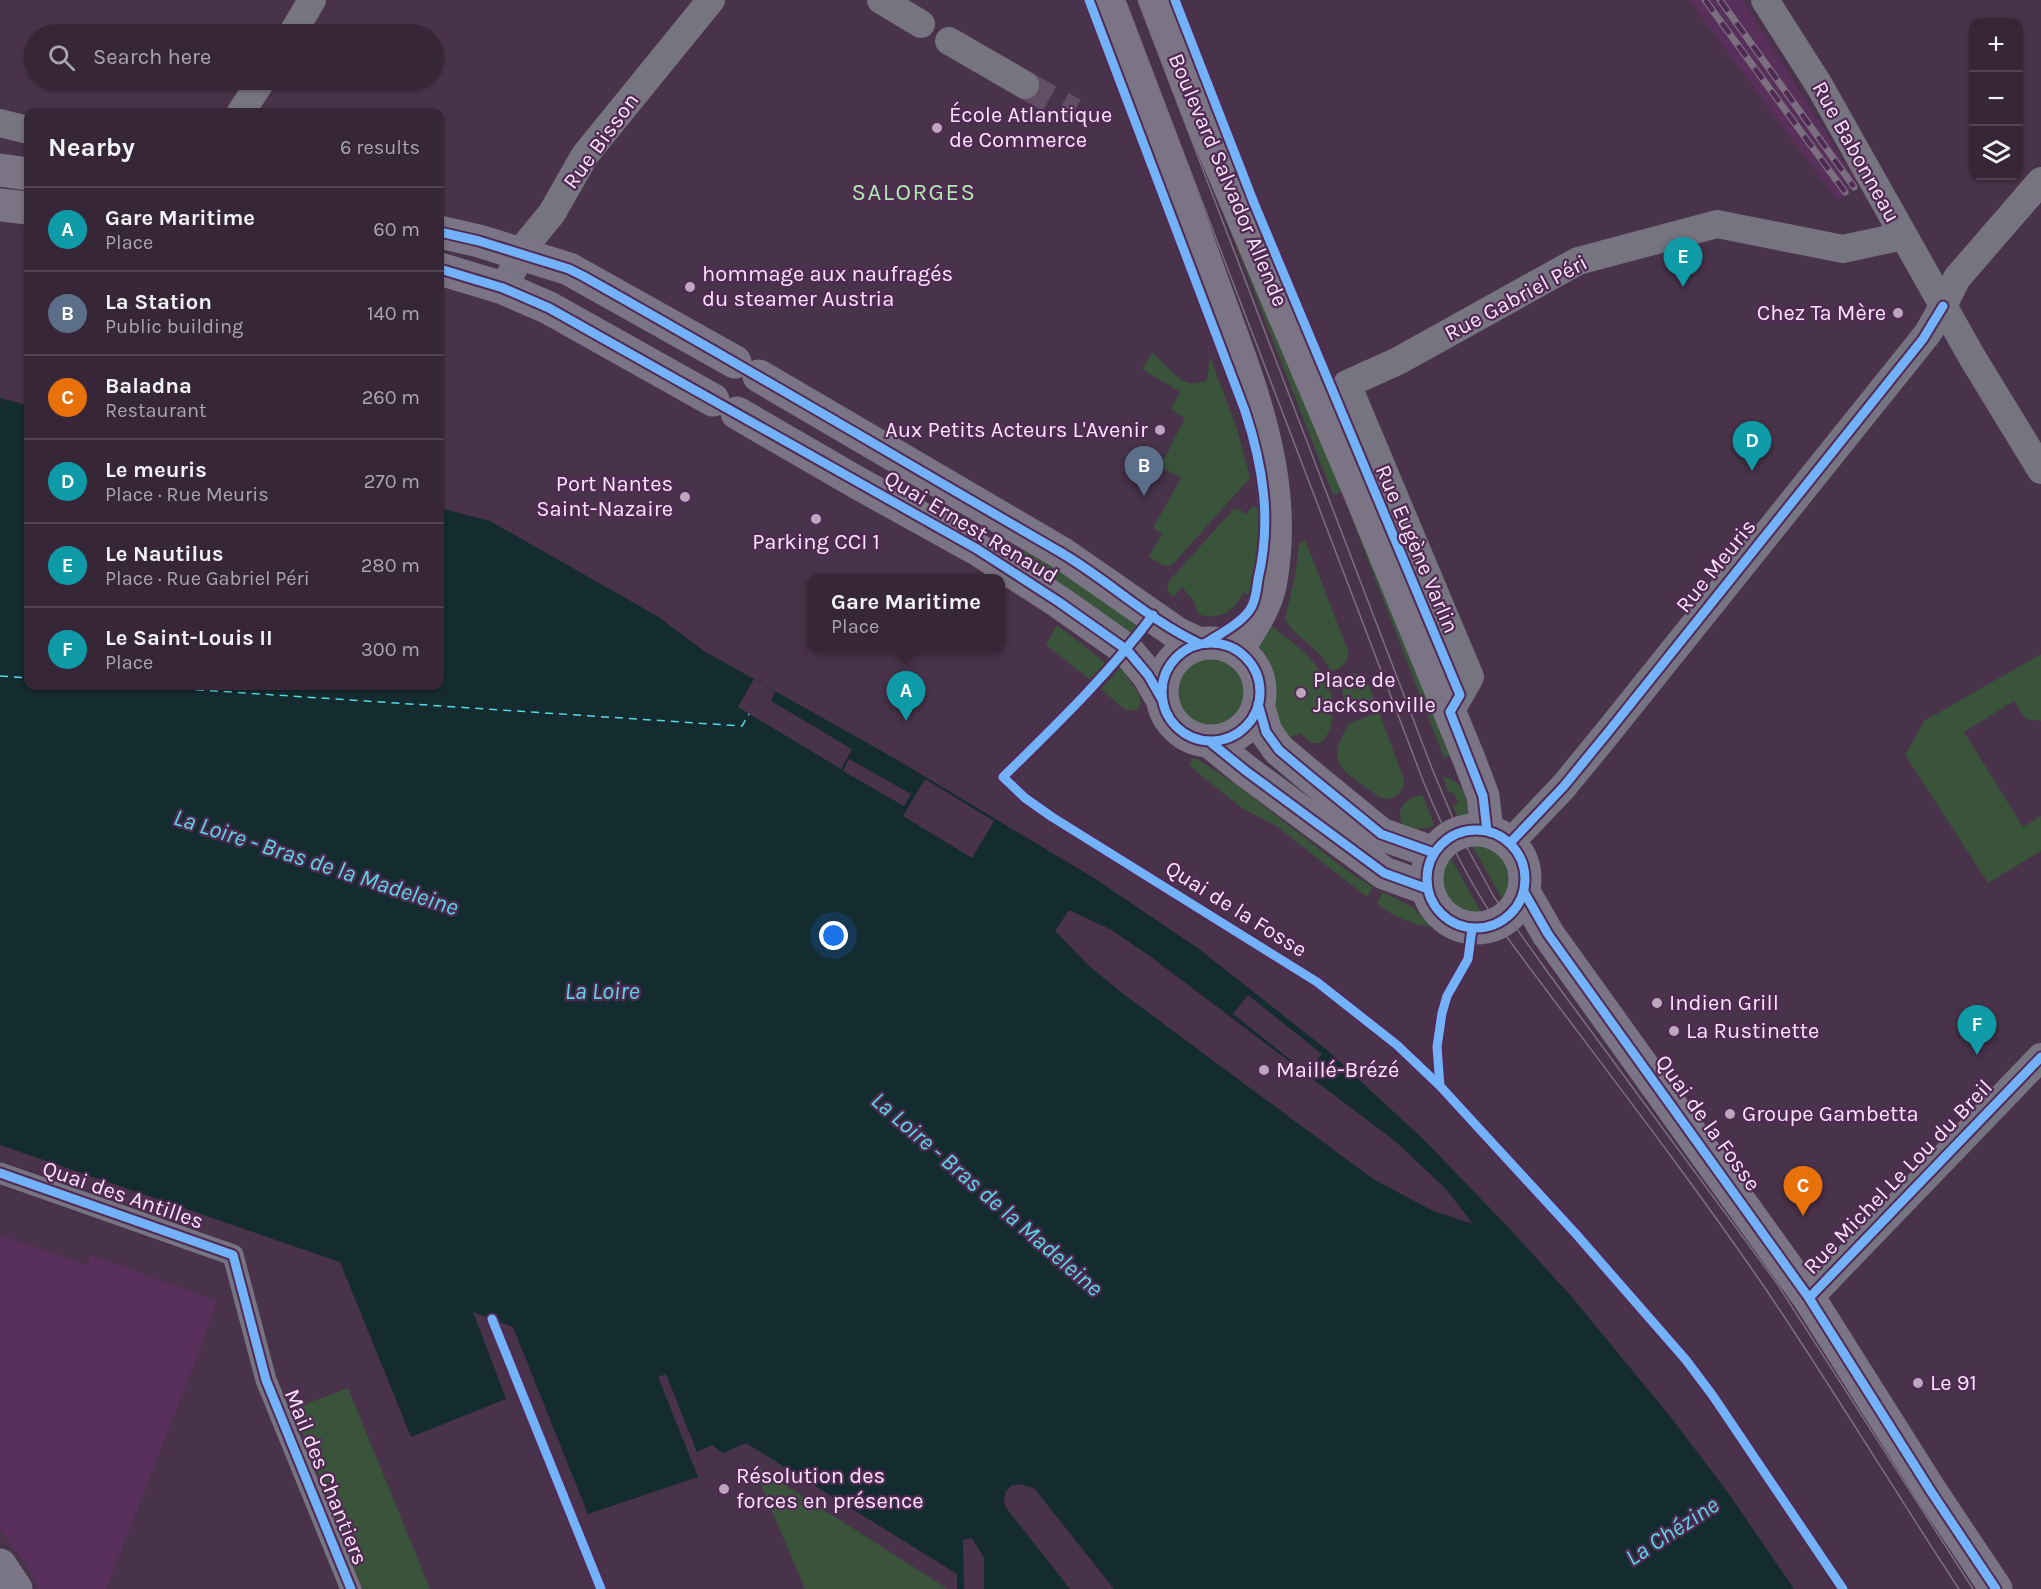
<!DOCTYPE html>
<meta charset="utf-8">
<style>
:root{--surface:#372638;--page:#3e2e40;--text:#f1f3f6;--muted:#aaa5ae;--line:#514353;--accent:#bda6be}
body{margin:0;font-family:Karla,sans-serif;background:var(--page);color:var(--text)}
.controls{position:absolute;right:18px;top:18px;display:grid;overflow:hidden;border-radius:12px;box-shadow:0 2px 4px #0004}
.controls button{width:54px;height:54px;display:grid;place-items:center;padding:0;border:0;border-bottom:2px solid var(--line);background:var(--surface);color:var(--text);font:30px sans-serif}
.you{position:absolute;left:834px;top:936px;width:21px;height:21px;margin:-15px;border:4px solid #fff;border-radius:50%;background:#1a73e8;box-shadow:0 0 0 9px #1a73e833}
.badge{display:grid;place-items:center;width:39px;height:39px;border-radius:50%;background:var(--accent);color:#fff;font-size:20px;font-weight:700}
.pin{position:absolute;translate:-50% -50px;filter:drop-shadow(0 2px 3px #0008)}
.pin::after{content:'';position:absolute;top:32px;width:21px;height:18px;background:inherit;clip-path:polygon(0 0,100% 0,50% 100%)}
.popup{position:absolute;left:807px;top:574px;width:198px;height:78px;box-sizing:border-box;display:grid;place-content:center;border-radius:12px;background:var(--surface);filter:drop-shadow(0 2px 4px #0005);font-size:20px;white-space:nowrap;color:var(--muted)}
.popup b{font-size:22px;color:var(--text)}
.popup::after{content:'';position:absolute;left:50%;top:100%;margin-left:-12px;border:12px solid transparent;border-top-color:var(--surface)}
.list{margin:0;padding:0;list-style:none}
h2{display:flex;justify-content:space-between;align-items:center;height:78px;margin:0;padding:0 24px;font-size:26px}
h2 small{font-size:20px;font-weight:400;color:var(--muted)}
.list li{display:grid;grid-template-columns:39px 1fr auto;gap:18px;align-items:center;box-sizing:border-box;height:84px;padding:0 24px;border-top:2px solid var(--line)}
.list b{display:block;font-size:22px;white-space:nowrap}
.list p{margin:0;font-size:20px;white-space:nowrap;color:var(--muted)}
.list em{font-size:20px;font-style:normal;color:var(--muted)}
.icon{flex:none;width:33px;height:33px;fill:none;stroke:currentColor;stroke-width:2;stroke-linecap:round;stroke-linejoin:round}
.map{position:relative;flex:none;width:2041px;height:1589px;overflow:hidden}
.search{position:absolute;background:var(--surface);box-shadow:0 2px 4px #0004;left:24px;top:24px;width:420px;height:66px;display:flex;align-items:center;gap:15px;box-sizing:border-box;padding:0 21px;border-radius:33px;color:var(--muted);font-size:22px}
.panel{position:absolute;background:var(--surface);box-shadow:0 2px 4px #0004;left:24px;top:108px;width:420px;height:582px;border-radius:12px}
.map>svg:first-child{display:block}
.built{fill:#59305b}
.green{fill:#3a533b}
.water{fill:#142b30;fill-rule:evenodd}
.pier{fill:#49334a}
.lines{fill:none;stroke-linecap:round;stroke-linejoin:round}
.ferry{stroke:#56d9e6;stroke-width:1.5;stroke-dasharray:8 6;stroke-linecap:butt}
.minor-tunnel{stroke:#644e65;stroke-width:28;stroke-dasharray:28 14;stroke-linecap:butt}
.pedestrian{stroke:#777481;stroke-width:21}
.minor{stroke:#777481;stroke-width:28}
.secondary{stroke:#7b7686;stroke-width:33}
.primary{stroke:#7b7484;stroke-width:33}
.tram{stroke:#7b6f80;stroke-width:1.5}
.rail-casing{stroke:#7b6f80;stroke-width:7}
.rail{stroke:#512a53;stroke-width:4.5;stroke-dasharray:14;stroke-linecap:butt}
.cycleway-casing{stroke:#512a53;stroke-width:13}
.cycleway{stroke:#73b2f8;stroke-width:9}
.poi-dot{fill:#bda6be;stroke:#512a53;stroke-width:2}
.labels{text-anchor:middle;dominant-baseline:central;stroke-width:4.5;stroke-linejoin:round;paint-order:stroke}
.poi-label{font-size:22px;fill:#fce4fd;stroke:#512a53;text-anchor:start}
.street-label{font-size:22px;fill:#fce4fd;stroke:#512a53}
.neighbourhood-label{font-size:24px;letter-spacing:1.5px;fill:#ade9ae;stroke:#512a53}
.water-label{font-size:24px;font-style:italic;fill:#56d9e6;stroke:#512a53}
</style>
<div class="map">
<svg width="2041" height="1589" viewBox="0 0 2041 1589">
<rect width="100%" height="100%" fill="#49334a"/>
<!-- built -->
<path class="built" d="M1689,0h53l116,184 -21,16z
M0,1235l87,30 4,-10 126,46 -19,53 -92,235h-67l-14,-27 -25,-31z"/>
<!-- green -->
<path class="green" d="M1196,142l152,347 -15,6z
M1152,353c19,14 28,39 55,27l3,-23 27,72 13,49 -77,86c-9,5 -16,-2 -24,-8l13,-22 -9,-6 28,-50 -21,-11 25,-49 -14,-9 9,-17 -38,-23z
M1252,507h8l-1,46 -9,42 -7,-3c-7,20 -26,29 -45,22l-4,-13 -12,-14 -8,9v3l-7,-9 2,-9 64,-71 6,-1 7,5z
M1348,508l110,245 -14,5z
M1302,541h3l3,6 40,104c2,12 -6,16 -16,20l-2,-1c-12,-25 -34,-31 -45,-51l10,-43 4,-32z
M1028,550l114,73 -11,14 -111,-77 1,-7z
M1269,624c30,24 65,46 64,89 -1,11 -4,23 -13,30h-8l-12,-10 -8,4c-8,-3 -17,-16 -19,-25 -2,-9 2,-26 0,-38 -2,-11 -8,-20 -15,-29z
M1057,625l51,40 -15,17 -47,-37z
M2041,654v67l-15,-2 -12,-18 -50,31 59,95 18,-11v35l-53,32 -83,-128 19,-34z
M1176 690a35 35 0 1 1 70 0a35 35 0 1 1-70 0Z
M1121,667l18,28 2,8 -4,7h-12l-24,-21z
M1355,673l10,4 10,24 -28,10 -7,-28 5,-7z
M1379,712l25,68c0,13 -10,21 -23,18 -11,-8 -44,-27 -44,-42 -1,-10 7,-23 11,-32z
M1192,759h5l40,26 113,88 23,14 -6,10 -91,-71 -34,-18 -50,-40 -3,-5z
M1443,777c20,3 24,20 26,38l-11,3 -5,-12 5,-3 -5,-11 -4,1z
M1420,795l3,1 10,26v4l-13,3 -17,-2c0,-3 -2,-6 -3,-10 -2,-11 11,-21 20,-22z
M1480,843c29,8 41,32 24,59l-33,-58z
M1449,855l33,59c-36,3 -52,-29 -33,-59z
M1383,892l29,15 20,20c-20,-3 -40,-10 -55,-24z
M348,1388l82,201h-67l-10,-25 -60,-155z
M752,1464l196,125h-143z"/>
<!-- water -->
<path class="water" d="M0,398l28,7v281h412v-178l50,13 167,95 47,35 190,107 200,120 105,71 128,101 97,90 84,87 63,69 102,124 56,74 65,95h-810v-31l-12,-20 -9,2 1,49h-7v-15l-211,-131 -23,10 -11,-8 -15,7 -31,-78 -8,3 40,100 -110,37 -75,-187 -40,-15 33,87 -95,38 -71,-175 -340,-117zM1069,910l43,20 43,30 240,181 51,48 27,35 -40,-13 -60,-32 -247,-183 -37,-30 -34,-35z"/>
<!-- pier -->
<path class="pier" d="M754,679l21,13 -4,9 81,48 -11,20 -103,-62z
M849,759l62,35 -7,12 -61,-35z
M925,779l69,42 -22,37 -69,-42z
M1248,995l74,59 -15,19 -74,-59z
M1019,1484l15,4 80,101h-44l-63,-80 -3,-7 2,-11 5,-5z"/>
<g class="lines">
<!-- ferry -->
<path class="ferry" d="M0,676l28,2
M140,686l602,40 7,-12"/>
<!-- minor-tunnel -->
<path class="minor-tunnel" d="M1025,85l49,27"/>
<!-- pedestrian -->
<path class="pedestrian" d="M0,1173l233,82 33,125 85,209"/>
<!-- minor -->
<path class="minor" d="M881,0l40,24
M1765,0l54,85 153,272 69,113
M292,34l20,-34
M949,41l76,44
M241,112l21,-32
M0,123l28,7
M503,288l26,-47 23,-28 33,-58 126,-155
M1450,712l20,-35 -123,-293 51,-23 180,-100 139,-37 126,25 60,-13
M1510,843l54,-57 45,-55 319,-398 15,-27 14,-28 84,-97
M1809,1298l232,-241"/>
<!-- secondary -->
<path class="secondary" d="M0,1565l16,24"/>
<!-- primary -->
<path class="primary" d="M1108,0c34,89 68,179 100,269 36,103 84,205 62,317 -5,23 -21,45 -33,65
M1155,0l43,112 161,379 110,268 14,37 4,35
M0,170l28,4
M0,205l28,3
M440,232l39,9 90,28 166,93
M440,269l63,19 46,20 164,92
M759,376l304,178 115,80 22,10
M737,413l119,69 121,67 82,53 68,48 21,25 15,26
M1162 692a49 49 0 1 1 98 0a49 49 0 1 1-98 0Z
M1258,704l8,28 13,18 31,26 71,58 53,19
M1209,741l37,30 138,102 44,16
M1427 879a49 49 0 1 1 98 0a49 49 0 1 1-98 0Z
M1524,892l24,42 261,364 123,195 64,96"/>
<!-- tram -->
<path class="tram" d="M1125,0l299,783c23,56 49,108 85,157 86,116 177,232 258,351 66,98 127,199 192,298
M1138,0l295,771 26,62 35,64 55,77 227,308 197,307"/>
<!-- rail casing -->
<g class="rail-casing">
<path id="rail" d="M1705,0l140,192
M1720,0l134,187"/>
</g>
<!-- rail -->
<use href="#rail" class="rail"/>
<!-- cycleway casing -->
<g class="cycleway-casing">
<path id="cycleway" d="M1089,0l156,411c18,55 27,110 13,168 -1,8 -2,19 -6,27 -8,16 -31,27 -46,37
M1175,0l79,203 206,492 -10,17 33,84 4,35
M440,232l39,9 90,28 14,7c160,90 318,184 477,276 48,28 90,69 140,92
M440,269l63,19 46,20 428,241 82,53 68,48 21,25 15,26
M1153,615c-44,59 -97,110 -150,162l22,21 27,19 265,165 80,63 43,41 136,148 110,126 27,36 130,193
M1162 692a49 49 0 1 1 98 0a49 49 0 1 1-98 0Z
M1258,704l8,28 13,18 31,26 71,58 53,19
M1209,741l37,30 138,102 44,16
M1427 879a49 49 0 1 1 98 0a49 49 0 1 1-98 0Z
M1510,843l54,-57 45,-55 314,-392 20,-33
M1524,892l24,42 261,364 123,195 64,96
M1440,1086l-3,-39 5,-34 5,-17 21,-37 4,-30
M0,1173l233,82 33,125 85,209
M1809,1298l232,-241
M492,1319l109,270"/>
</g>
<!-- cycleway -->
<use href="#cycleway" class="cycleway"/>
</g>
<!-- markers -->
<g class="poi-dot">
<circle cx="937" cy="128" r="6"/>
<circle cx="690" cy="287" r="6"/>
<circle cx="1898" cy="313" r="6"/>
<circle cx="1160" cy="430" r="6"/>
<circle cx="685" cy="497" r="6"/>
<circle cx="816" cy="519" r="6"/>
<circle cx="1301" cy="693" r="6"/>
<circle cx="1657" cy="1003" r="6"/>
<circle cx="1674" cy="1031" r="6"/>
<circle cx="1264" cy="1070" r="6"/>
<circle cx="1730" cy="1114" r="6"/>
<circle cx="1918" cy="1383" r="6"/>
<circle cx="724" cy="1489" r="6"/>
</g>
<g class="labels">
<!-- poi labels -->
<g class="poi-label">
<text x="949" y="115">École Atlantique<tspan x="949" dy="25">de Commerce</tspan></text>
<text x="702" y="274">hommage aux naufragés<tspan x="702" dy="25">du steamer Austria</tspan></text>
<text x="1886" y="313" text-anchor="end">Chez Ta Mère</text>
<text x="1148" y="430" text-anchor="end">Aux Petits Acteurs L'Avenir</text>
<text x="673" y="484" text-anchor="end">Port Nantes<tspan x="673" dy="25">Saint-Nazaire</tspan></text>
<text x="816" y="542" text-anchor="middle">Parking CCI 1</text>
<text x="1313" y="680">Place de<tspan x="1313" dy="25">Jacksonville</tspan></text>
<text x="1669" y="1003">Indien Grill</text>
<text x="1686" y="1031">La Rustinette</text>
<text x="1276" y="1070">Maillé-Brézé</text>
<text x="1742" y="1114">Groupe Gambetta</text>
<text x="1930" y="1383">Le 91</text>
<text x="736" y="1476">Résolution des<tspan x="736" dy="25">forces en présence</tspan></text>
</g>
<!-- street labels -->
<g class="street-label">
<text transform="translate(601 141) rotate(-54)">Rue Bisson</text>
<text transform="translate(1856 152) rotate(61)">Rue Babonneau</text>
<text transform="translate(1228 180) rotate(67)">Boulevard Salvador Allende</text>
<text transform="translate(1516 298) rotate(-28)">Rue Gabriel Péri</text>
<text transform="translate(971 527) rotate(31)">Quai Ernest Renaud</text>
<text transform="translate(1417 549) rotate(67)">Rue Eugène Varlin</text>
<text transform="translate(1716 566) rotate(-51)">Rue Meuris</text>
<text transform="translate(1236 909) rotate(32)">Quai de la Fosse</text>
<text transform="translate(1708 1123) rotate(54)">Quai de la Fosse</text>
<text transform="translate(1898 1177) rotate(-46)">Rue Michel Le Lou du Breil</text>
<text transform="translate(123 1195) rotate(19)">Quai des Antilles</text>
<text transform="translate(326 1477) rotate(68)">Mail des Chantiers</text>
</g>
<!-- neighbourhood labels -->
<g class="neighbourhood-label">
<text x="914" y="192">SALORGES</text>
</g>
<!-- water labels -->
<g class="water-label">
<text transform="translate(316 862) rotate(18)">La Loire - Bras de la Madeleine</text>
<text x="602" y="991">La Loire</text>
<text transform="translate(987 1194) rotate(41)">La Loire - Bras de la Madeleine</text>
<text transform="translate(1672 1531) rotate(-33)">La Chézine</text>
</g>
</g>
</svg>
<div class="controls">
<button>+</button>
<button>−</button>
<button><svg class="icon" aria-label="layers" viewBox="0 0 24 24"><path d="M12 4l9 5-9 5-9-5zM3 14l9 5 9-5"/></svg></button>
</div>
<div class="you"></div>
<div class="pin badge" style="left:906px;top:721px;background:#0f9aa8">A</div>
<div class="popup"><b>Gare Maritime</b>Place</div>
<div class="pin badge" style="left:1144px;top:496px;background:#5c6f8a">B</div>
<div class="pin badge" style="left:1803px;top:1216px;background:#e8710a">C</div>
<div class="pin badge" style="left:1752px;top:471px;background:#0f9aa8">D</div>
<div class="pin badge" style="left:1683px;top:287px;background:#0f9aa8">E</div>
<div class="pin badge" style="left:1977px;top:1055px;background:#0f9aa8">F</div>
<div class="search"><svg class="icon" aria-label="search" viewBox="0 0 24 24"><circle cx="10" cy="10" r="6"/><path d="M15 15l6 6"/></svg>Search here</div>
<section class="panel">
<h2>Nearby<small>6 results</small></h2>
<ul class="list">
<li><span class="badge" style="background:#0f9aa8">A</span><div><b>Gare Maritime</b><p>Place</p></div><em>60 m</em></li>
<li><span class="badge" style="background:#5c6f8a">B</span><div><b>La Station</b><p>Public building</p></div><em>140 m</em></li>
<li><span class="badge" style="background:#e8710a">C</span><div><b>Baladna</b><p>Restaurant</p></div><em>260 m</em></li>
<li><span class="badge" style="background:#0f9aa8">D</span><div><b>Le meuris</b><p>Place · Rue Meuris</p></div><em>270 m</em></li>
<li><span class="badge" style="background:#0f9aa8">E</span><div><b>Le Nautilus</b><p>Place · Rue Gabriel Péri</p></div><em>280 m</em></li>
<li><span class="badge" style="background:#0f9aa8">F</span><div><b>Le Saint-Louis II</b><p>Place</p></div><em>300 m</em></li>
</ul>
</section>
</div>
